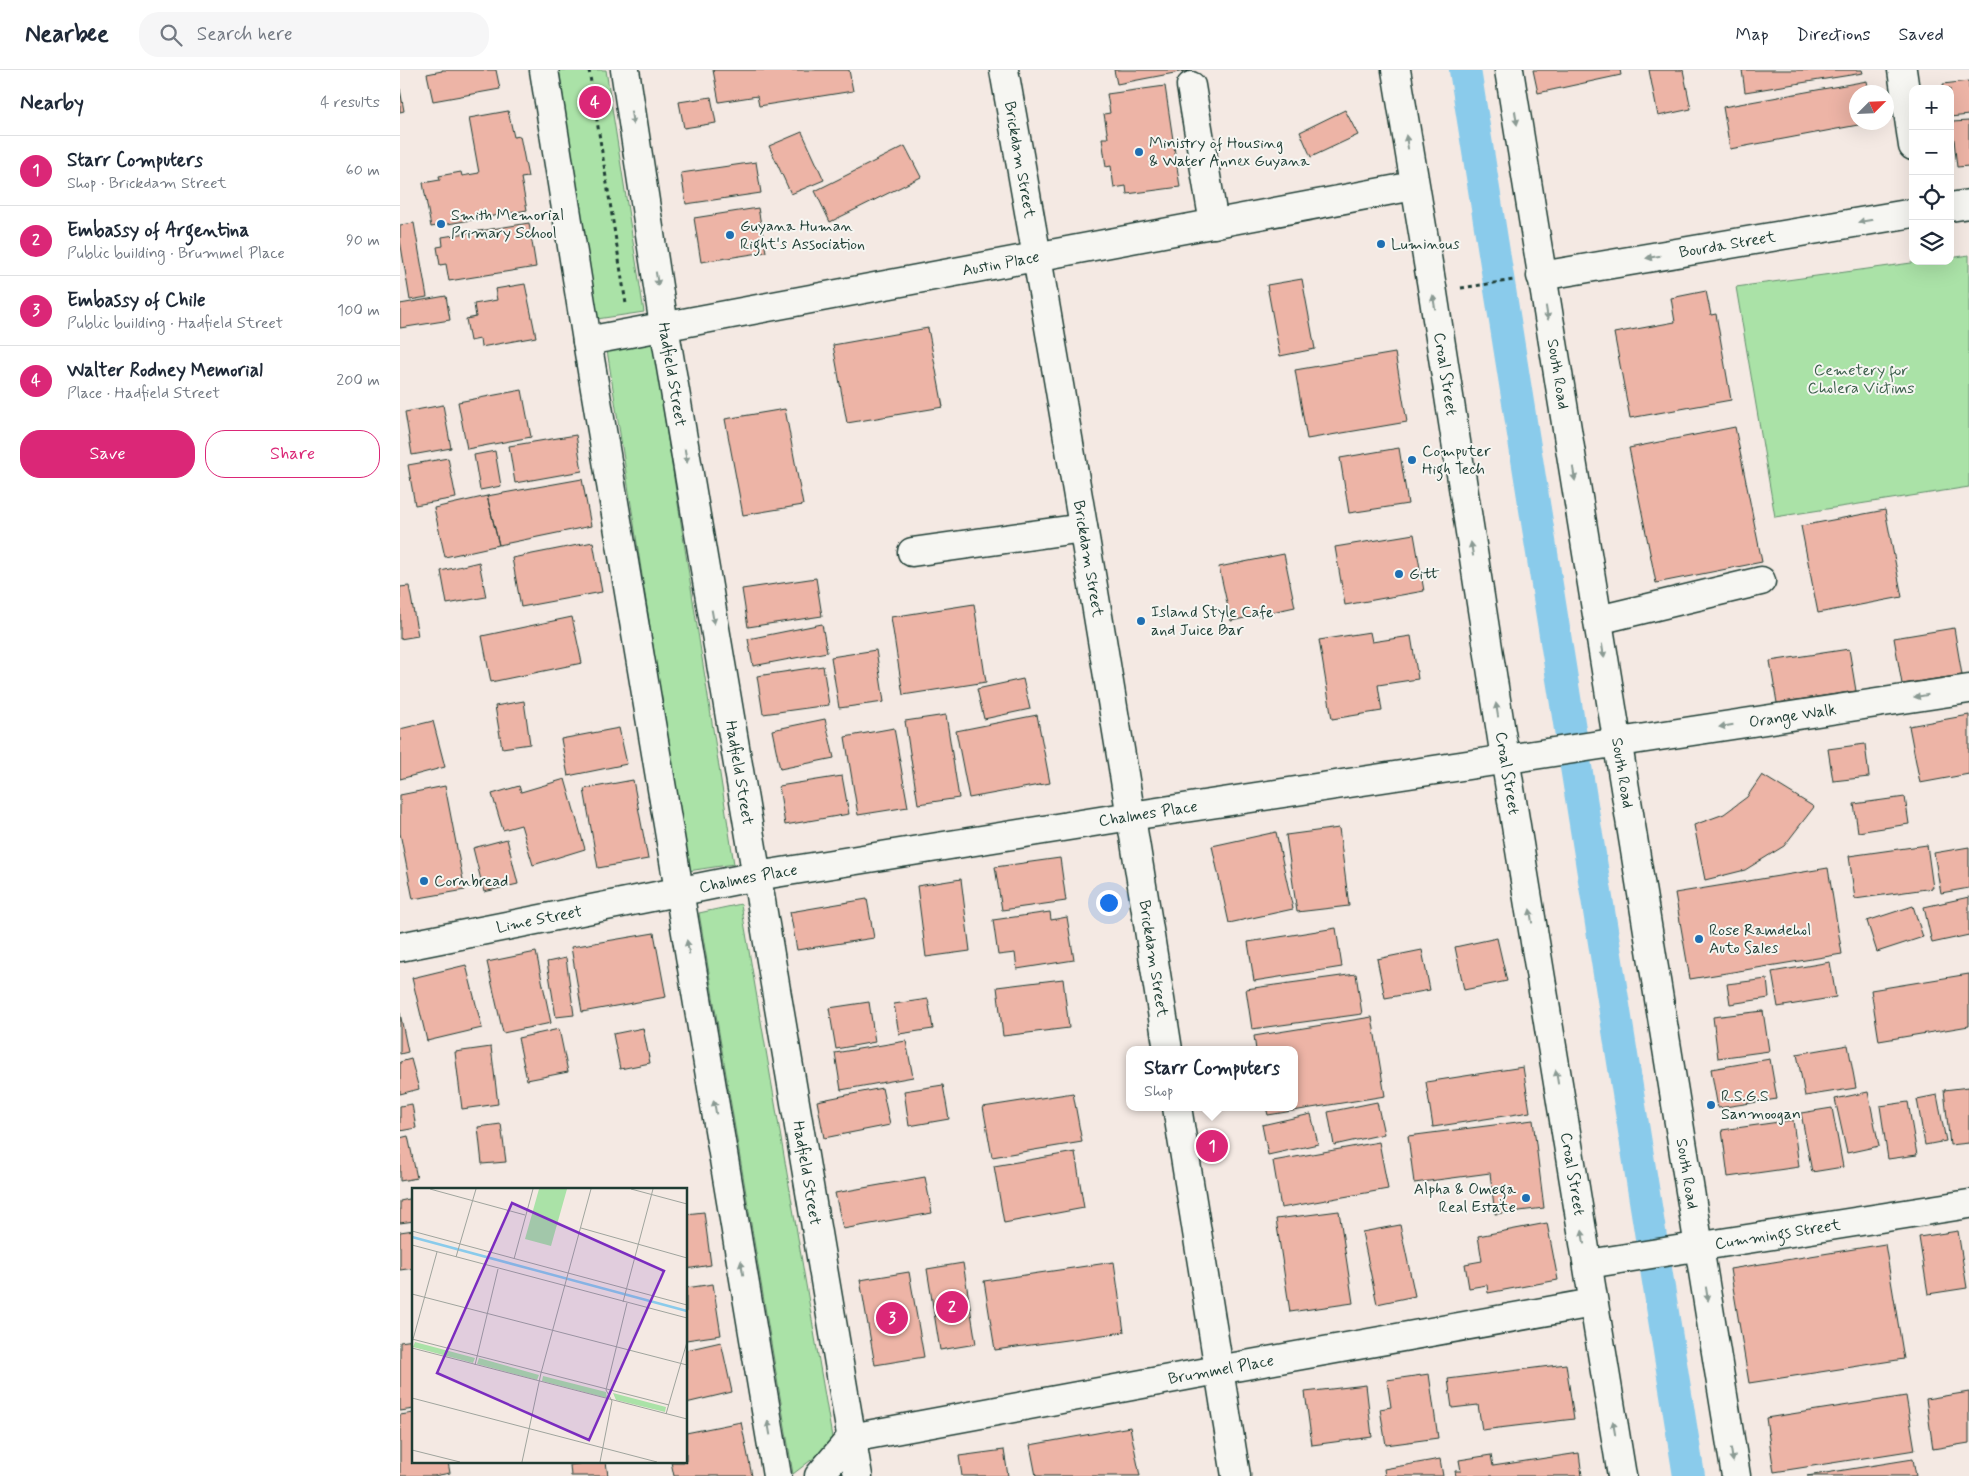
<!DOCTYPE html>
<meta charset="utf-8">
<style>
:root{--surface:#fff;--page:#f6f6f7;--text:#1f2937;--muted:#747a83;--line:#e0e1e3;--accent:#db2777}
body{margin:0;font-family:Mynerve,sans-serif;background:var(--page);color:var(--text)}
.controls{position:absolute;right:15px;top:15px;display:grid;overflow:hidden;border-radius:10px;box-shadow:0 5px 20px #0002}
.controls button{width:45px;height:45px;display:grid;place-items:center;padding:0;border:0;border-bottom:1px solid var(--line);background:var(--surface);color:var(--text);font:25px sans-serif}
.compass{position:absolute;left:1449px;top:15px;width:45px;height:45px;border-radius:50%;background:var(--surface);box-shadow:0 5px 20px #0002;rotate:66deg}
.you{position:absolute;left:708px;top:832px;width:18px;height:18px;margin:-12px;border:4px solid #fff;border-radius:50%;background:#1a73e8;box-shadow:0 0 0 8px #1a73e833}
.badge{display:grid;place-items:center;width:32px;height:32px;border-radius:50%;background:var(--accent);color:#fff;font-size:16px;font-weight:700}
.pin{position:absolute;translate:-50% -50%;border:2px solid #fff;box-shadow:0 1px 5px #0006}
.popup{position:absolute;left:726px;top:976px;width:172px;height:65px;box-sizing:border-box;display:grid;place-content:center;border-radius:10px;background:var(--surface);filter:drop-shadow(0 1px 4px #0005);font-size:16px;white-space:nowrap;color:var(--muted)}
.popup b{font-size:19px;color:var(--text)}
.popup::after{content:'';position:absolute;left:50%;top:100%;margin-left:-10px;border:10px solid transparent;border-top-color:var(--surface)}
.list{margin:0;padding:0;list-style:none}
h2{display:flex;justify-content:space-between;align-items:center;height:65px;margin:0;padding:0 20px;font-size:21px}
h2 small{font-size:16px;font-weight:400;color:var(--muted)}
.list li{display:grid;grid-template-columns:32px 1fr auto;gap:15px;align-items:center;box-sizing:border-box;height:70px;padding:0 20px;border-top:1px solid var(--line)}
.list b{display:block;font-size:19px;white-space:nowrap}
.list p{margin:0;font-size:16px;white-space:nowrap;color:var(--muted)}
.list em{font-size:16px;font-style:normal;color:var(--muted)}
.actions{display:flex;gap:10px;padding:15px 20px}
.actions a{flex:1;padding:11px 0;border:1px solid var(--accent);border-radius:20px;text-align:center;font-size:18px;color:var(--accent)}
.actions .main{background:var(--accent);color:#fff}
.icon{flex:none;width:28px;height:28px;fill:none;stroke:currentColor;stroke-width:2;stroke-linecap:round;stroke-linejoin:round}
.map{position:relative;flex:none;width:1569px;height:1406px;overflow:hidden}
header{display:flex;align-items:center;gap:30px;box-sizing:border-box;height:70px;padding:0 25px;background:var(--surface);border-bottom:1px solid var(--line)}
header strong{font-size:24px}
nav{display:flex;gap:28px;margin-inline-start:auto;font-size:18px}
.search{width:350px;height:45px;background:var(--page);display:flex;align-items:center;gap:12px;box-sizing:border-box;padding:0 18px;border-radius:20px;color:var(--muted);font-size:19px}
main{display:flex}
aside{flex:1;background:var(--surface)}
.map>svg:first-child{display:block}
.green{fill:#aae2a7;stroke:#64906e}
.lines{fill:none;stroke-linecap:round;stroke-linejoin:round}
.canal{stroke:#8acbeb;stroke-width:32}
.building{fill:#edb4a6;stroke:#1f3d34}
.minor-casing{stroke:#1f3d34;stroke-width:31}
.path{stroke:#1f3d34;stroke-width:3;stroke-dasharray:4 4;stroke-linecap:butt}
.minor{stroke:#f6f6f2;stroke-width:28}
.oneway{fill:#8a9a93}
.poi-dot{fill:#1f6fb2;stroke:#f6f6f2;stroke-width:2}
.labels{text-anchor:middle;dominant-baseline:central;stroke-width:4;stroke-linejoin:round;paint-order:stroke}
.poi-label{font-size:16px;fill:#1f3d34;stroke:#f6f6f2;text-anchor:start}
.street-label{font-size:16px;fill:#1f3d34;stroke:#f6f6f2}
.park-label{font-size:16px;fill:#3b5e4b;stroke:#f6f6f2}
.inset-river{fill:none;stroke:#8acbeb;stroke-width:2.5}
.inset-road{fill:none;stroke:#9fa49d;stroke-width:1}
.view{fill:#7b2cbf;fill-opacity:0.15;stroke:#7b2cbf;stroke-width:2.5}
.inset-edge{fill:none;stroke:#1f3d34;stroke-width:2.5}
</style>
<header>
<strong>Nearbee</strong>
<div class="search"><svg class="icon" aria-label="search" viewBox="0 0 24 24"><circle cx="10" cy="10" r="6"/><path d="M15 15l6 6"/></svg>Search here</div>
<nav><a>Map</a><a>Directions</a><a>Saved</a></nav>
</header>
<main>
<aside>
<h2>Nearby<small>4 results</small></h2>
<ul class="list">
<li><span class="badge">1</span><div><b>Starr Computers</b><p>Shop · Brickdam Street</p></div><em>60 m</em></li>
<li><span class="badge">2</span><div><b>Embassy of Argentina</b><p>Public building · Brummel Place</p></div><em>90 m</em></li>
<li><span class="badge">3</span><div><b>Embassy of Chile</b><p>Public building · Hadfield Street</p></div><em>100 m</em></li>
<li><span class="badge">4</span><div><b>Walter Rodney Memorial</b><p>Place · Hadfield Street</p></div><em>200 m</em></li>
</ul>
<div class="actions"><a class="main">Save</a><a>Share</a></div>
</aside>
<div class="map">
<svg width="1569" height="1406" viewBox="0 0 1569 1406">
<rect width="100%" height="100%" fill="#f4e9e3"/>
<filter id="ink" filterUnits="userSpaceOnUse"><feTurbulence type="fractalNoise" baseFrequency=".02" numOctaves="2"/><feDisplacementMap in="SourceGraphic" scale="10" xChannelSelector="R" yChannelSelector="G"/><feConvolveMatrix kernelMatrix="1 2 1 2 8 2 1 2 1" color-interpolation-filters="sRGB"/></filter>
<g filter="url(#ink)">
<!-- green -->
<path class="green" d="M159,0h47l38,242 -47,7z
M1569,185v232l-194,30 -39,-230 190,-26h24v-3z
M253,273l81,521 -46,7 -81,-521z
M341,834l92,539 -40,31 -94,-561z"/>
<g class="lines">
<!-- canal -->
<path class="canal" d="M1065,0l224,1406"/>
</g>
<!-- building -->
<path class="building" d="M42,0h54l4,19 -67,12 -6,-27 15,-3z
M313,0h136l4,21 -94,15 -2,-10 -38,6z
M714,0h76l-73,14z
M1133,0h87l1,5 -83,18z
M1249,0h34l8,39 -33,7z
M1342,0h120l1,3 -118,19z
M1467,11l2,11h-13v30h18l-144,27 -7,-42z
M1569,11v34l-19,2v-28h-6l-1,-5z
M765,16l15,101 -53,7 -1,-8 -12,2 -3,-22 -5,1 -4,-29h6l-4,-24 6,-1 -3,-19z
M0,19l4,22 -4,1z
M311,27l5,26 -32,5 -5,-26z
M945,40l13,25 -47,22 -11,-25z
M108,41l6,26 6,-1 8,41 -7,1 6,32 -96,17 -8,-44 17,-3 -1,-4 22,-4 1,4 17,-3 -10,-55z
M1569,51v45l-12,1 -5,-45z
M402,62l22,48 -33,14 -22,-48z
M505,76l16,31 -91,45 -15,-31z
M356,92l5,31 -75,11 -5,-31z
M358,138l8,44 -65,10 -7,-44z
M14,153l13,74 -17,3 -10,-60v-15z
M129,153l7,44 -87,14 -3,-17 -6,1 -3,-18 6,-1 -1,-9z
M902,209l13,70 -35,7 -13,-71z
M125,214l11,53 -55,10 -1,-8 -10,2 -4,-22 10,-2 -2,-13 23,-4 -2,-11z
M1306,221l5,24 5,-1 15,86 -101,18 -16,-85 61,-11 -4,-24z
M46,226l4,24 -50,8v-24z
M528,258l15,79 -96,16 -14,-78z
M995,283l12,69 -100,17 -12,-69z
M122,320l9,47 -64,12 -9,-47z
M43,335l8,43 -39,7 -7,-43z
M385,339l18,96 -60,10 -18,-96z
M1335,357l27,135 -106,21 -27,-135z
M176,365l6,36 -67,12 -6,-37z
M999,378l9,56 -59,9 -9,-55z
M95,381l6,35 -21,4 -6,-35z
M48,388l8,40 -41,7 -7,-40z
M182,409l9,47 -92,19 -12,-49z
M87,426l12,49 -54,12 -11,-49z
M1485,440l17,87 -84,16 -17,-87z
M1014,464l10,57 -79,14 -10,-58z
M193,472l9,50 -81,15 -9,-49z
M884,484l11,53 -64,14 -12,-54z
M79,492l7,35 -39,7 -6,-33z
M416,508l6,38 -74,11 -6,-38z
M9,516l9,50 -18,3v-52z
M574,534l12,78 -83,13 -12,-78z
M172,547l10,46 -91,19 -9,-46z
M422,554l5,28 -74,14 -5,-27z
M1554,558l8,47 -60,9 -8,-46z
M970,562l2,10 39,-6 7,43 -40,6 4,26 -50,8 -13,-79z
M1449,579l7,42 -79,12 -7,-42z
M476,580l8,52 -45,6 -8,-51z
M423,596l6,39 -66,9 -6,-38z
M623,609l7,30 -46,10 -7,-30z
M124,631l6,43 -28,4 -7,-42z
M546,645l13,83 -41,6 -13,-83z
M637,645l13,68 -81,15 -13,-67z
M1569,645v59l-49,9 -11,-57z
M425,649l9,39 -54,11 -8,-39z
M33,651l12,46 -45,12v-50z
M219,658l8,36 -59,12 -7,-37z
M494,658l14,79 -50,8 -13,-78z
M1465,674l4,33 -36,4 -5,-32z
M1362,705l52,32 -30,39 -39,24 -40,10 -11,-55 30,-11 23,-17z
M442,706l7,38 -64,11 -6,-39z
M165,709l20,70 -52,16 -12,-40 -18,5 -11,-36 27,-8 2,6z
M233,710l15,79 -50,9 -14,-79z
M45,716l20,104 -52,9 -13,-66v-38z
M1505,727l4,27 -51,8 -4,-28z
M939,758l10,78 -52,6 -11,-77z
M876,762l17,77 -64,14 -17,-77z
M107,769l11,45 -34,8 -11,-44z
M1527,775l6,43 -78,11 -6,-43z
M1569,777v41l-28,5 -7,-40z
M660,788l6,43 -64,9 -7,-43z
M1428,798l14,86 -152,25 -15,-86z
M561,809l9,72 -44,6 -9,-71z
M1569,827v38l-37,8 -8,-36z
M467,829l7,39 -77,12 -7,-38z
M1513,836l10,31 -46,15 -10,-31z
M650,842l1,8 16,-3 7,43 -57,9 -2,-16 -17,2 -5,-35z
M936,858l6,39 -88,14 -6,-39z
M254,863l12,64 -84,15 -11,-65z
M1097,868l10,43 -43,9 -9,-43z
M1022,880l8,40 -45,8 -8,-39z
M136,882l15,71 -48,10 -16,-71z
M166,888l8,57 -18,2 -9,-55z
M1430,892l6,35 -58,10 -6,-35z
M66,895l16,63 -55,13 -15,-63z
M956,904l6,40 -110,15 -6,-40z
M1569,904v52l-90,15 -8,-51z
M663,909l6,49 -66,8 -6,-49z
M1367,909l2,19 -39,6 -3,-20z
M528,929l5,30 -34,5 -5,-30z
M469,932l6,40 -39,7 -7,-41z
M1363,941l6,40 -51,7 -5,-41z
M0,943l8,39 -8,2z
M972,947l13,79 -117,19 -2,-8h28v-57h-38l-2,-14z
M243,958l7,35 -30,6 -7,-35z
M159,959l9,43 -41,8 -9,-42z
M506,971l7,36 -72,13 -6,-37z
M1448,975l8,43 -51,8 -8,-42z
M91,977l7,57 -36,5 -7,-57z
M11,989l8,30 -19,5v-32z
M1370,989l7,40 -59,9 -7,-39z
M1123,997l7,45 -97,15 -7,-45z
M543,1015l6,34 -40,7 -5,-35z
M1569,1017v56l-19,2 -6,-55z
M482,1018l8,37 -66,13 -7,-37z
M1468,1022l11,54 -32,7 -12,-54z
M673,1023l9,49 -90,15 -9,-50z
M1537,1025l9,46 -21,4 -8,-46z
M977,1032l7,32 -50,11 -6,-33z
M1508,1032l9,53 -29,4 -8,-53z
M12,1034l4,24 -16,3v-25z
M1432,1038l11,59 -31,5 -11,-59z
M911,1044l7,30 -50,11 -6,-30z
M1133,1050l11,88 -49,6 -5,-41 -76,10 -6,-47z
M1393,1050l6,47 -71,10 -6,-47z
M101,1054l5,38 -24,2 -4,-37z
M8,1066l9,42 -17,3v-43z
M979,1072l9,47 -107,19 -8,-47z
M675,1082l9,56 -80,15 -10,-57z
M525,1107l7,36 -89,16 -8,-36z
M14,1128v23l-14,2v-22z
M939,1141l14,92 -63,9 -14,-93z
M304,1142l7,53 -25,4v-55z
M1147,1153l11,57 -70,13 -1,-8 -18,3 -4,-24 17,-3 -4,-25z
M1000,1155l15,71 -38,8 -15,-72z
M14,1160v38l-14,2v-38z
M1558,1161l9,57 -39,6 -9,-57z
M1485,1174l19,115 -155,24 -19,-114z
M714,1192l10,70 -129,18 -11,-69z
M563,1193l13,81 -36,6 -13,-81z
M509,1202l15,85 -49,8 -15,-85z
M313,1214l8,51 -35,5v-52z
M14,1270v69l-14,2v-69z
M321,1272l11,50 -46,11v-53z
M1166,1294l8,55 -92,11 -4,-25 -26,3 -4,-29z
M1029,1304l9,64 -52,7 -6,-36 11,-2 -4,-27z
M966,1315l6,52 -60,8 -7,-53z
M1569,1322v51l-36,6 -7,-50z
M1506,1326l9,54 -141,22 -8,-54z
M14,1343v49h34l2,11 -16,3h-34v-61z
M341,1352l11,54h-78l-3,-14h15v-29z
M730,1357l10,49h-104l-6,-31z
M604,1380l4,26h-46l-3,-20z
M1179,1383l3,23h-126l-1,-5h6l-2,-11 32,-5 2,11z
M1040,1389l3,17h-58l-1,-7z
M1513,1389l3,17h-109z
M193,1392h13l2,14h-37l-1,-11z"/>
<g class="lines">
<!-- minor casing -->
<g class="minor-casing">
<g id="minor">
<path d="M144,0l43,271 190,1135"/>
<path id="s1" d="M225,0l39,256 194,1150"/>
<path id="s2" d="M604,0c58,326 113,653 164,980"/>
<path id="s3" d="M996,0l37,223 72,465 117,718"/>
<path id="s4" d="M1109,0l227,1406"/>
<path d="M1502,0l11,76"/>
<path d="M791,16l23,138"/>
<path d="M1550,137l19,-3"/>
<path id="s5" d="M1141,206l372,-63"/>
<path id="s6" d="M187,271l827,-155"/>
<path d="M512,482l171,-24"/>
<path d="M1198,550l163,-39"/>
<path id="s7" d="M0,877l357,-71 374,-60 838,-127"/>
<path d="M777,1037l59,369"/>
<path id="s8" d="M1188,1194l381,-60"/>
<path id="s9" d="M419,1406l32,-38 367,-68 375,-67"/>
</g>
</g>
<!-- path -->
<path class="path" d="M189,0l37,234
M1061,218l53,-8"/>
<!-- minor -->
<use href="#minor" class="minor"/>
</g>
<!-- one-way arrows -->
<defs><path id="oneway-solid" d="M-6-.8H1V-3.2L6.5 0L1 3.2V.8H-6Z" transform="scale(1.25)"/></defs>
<g class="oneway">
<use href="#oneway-solid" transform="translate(232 48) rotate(81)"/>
<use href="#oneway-solid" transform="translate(1116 48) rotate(81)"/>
<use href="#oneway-solid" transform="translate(1007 72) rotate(-99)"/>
<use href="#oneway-solid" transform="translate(1465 151) rotate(170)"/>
<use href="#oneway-solid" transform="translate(1253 187) rotate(170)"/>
<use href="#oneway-solid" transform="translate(257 209) rotate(81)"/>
<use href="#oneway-solid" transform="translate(1034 232) rotate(-99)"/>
<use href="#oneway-solid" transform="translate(1147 243) rotate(81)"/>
<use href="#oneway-solid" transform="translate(286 386) rotate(80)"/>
<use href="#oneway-solid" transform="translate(1174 404) rotate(81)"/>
<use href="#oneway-solid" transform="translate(1072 479) rotate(-99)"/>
<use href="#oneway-solid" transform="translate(313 547) rotate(80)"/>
<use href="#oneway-solid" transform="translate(1203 581) rotate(81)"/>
<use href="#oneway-solid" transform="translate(1521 626) rotate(171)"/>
<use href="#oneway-solid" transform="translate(1097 640) rotate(-99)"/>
<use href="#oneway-solid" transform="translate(1326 656) rotate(171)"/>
<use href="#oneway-solid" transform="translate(1131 846) rotate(-99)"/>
<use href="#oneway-solid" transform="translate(288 877) rotate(-100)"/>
<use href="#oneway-solid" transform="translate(1157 1007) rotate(-99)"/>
<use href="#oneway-solid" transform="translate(315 1037) rotate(-100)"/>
<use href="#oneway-solid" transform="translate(1183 1167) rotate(-99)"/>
<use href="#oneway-solid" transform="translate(342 1198) rotate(-100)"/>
<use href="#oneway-solid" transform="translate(1307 1224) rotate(81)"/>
<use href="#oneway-solid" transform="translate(369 1358) rotate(-100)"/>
<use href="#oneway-solid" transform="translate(1214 1358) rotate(-100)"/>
<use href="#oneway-solid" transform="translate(1332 1385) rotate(81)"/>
</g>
</g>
<!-- markers -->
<g class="poi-dot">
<circle cx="739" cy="82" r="5"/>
<circle cx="41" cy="154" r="5"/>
<circle cx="330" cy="165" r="5"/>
<circle cx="981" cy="174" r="5"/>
<circle cx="1012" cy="390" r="5"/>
<circle cx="999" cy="504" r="5"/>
<circle cx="741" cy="551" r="5"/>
<circle cx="24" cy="811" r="5"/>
<circle cx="1299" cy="869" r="5"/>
<circle cx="1311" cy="1035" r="5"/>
<circle cx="1126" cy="1128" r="5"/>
</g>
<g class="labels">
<!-- poi labels -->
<g class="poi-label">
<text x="749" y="73">Ministry of Housing<tspan x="749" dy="18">&amp; Water Annex Guyana</tspan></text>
<text x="51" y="145">Smith Memorial<tspan x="51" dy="18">Primary School</tspan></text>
<text x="340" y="156">Guyana Human<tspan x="340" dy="18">Right's Association</tspan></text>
<text x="991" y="174">Luminous</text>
<text x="1022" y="381">Computer<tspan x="1022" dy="18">High Tech</tspan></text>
<text x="1009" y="504">Gitt</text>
<text x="751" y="542">Island Style Cafe<tspan x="751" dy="18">and Juice Bar</tspan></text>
<text x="34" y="811">Cornbread</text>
<text x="1309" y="860">Rose Ramdehol<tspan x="1309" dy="18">Auto Sales</tspan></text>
<text x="1321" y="1026">R.S.G.S<tspan x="1321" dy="18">Sanmoogan</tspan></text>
<text x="1116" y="1119" text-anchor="end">Alpha &amp; Omega<tspan x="1116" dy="18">Real Estate</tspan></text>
</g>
<!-- street labels -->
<g class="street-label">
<text stroke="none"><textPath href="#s2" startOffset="91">Brickdam Street</textPath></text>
<text stroke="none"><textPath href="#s5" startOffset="189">Bourda Street</textPath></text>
<text stroke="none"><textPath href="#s6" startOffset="421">Austin Place</textPath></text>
<text stroke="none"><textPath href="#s3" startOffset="308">Croal Street</textPath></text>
<text stroke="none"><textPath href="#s4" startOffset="308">South Road</textPath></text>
<text stroke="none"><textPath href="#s1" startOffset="308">Hadfield Street</textPath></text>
<text stroke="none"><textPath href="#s2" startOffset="496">Brickdam Street</textPath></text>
<text stroke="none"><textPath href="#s7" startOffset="1412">Orange Walk</textPath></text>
<text stroke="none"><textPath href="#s1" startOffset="712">Hadfield Street</textPath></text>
<text stroke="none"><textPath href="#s3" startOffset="712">Croal Street</textPath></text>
<text stroke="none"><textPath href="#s4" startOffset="712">South Road</textPath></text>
<text stroke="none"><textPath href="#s7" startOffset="760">Chalmes Place</textPath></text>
<text stroke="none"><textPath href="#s7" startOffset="355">Chalmes Place</textPath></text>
<text stroke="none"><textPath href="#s7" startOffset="142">Lime Street</textPath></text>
<text stroke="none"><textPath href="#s2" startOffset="901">Brickdam Street</textPath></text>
<text stroke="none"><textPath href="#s1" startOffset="1118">Hadfield Street</textPath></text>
<text stroke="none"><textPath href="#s3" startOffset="1118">Croal Street</textPath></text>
<text stroke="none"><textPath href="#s4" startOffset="1118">South Road</textPath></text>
<text stroke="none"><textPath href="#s8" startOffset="192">Cummings Street</textPath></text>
<text stroke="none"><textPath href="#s9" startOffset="426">Brummel Place</textPath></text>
</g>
<!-- park labels -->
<g class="park-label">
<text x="1461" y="300">Cemetery for<tspan x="1461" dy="18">Cholera Victims</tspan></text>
</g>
</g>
<!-- overview -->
<g transform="translate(12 1118)">
<rect width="275" height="275" fill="#f4e9e3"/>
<path d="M127,1h28l-16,57 -26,-7zM3,154l60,16 -2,5 -60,-16zM67,170l60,17 -2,5 -60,-16zM131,188l63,16 1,6 -65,-17zM201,205l53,14 -1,5 -49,-12z" fill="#aae2a7"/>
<path class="inset-river" d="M0,49l275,74"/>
<path class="inset-road" d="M18,1l95,26M219,1l56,15M169,40l106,30M0,43l275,74M0,57l275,73M44,69l20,-68M102,71l19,-70M0,106l275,71M211,114l30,-113M0,151l257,66M0,155l25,-91M0,160l275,71M63,177l23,-96M0,210l245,64M254,226l21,-72M0,262l48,12M110,274l19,-89 50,-184M188,274l12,-61 -6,-11 21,-87"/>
<path class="view" d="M100,15l152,68 -75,169 -152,-67z"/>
<rect width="275" height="275" class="inset-edge"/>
</g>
</svg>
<div class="controls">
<button>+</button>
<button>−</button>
<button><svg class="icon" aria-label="locate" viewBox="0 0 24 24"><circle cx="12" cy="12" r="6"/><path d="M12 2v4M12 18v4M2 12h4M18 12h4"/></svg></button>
<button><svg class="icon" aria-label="layers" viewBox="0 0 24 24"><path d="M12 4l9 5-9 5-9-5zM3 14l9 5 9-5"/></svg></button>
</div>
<svg class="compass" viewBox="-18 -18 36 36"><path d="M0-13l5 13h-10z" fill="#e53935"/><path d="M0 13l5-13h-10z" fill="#747a83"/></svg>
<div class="you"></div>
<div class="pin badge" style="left:812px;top:1076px">1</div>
<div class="popup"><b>Starr Computers</b>Shop</div>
<div class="pin badge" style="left:552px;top:1237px">2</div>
<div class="pin badge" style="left:492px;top:1248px">3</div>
<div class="pin badge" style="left:195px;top:32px">4</div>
</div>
</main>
